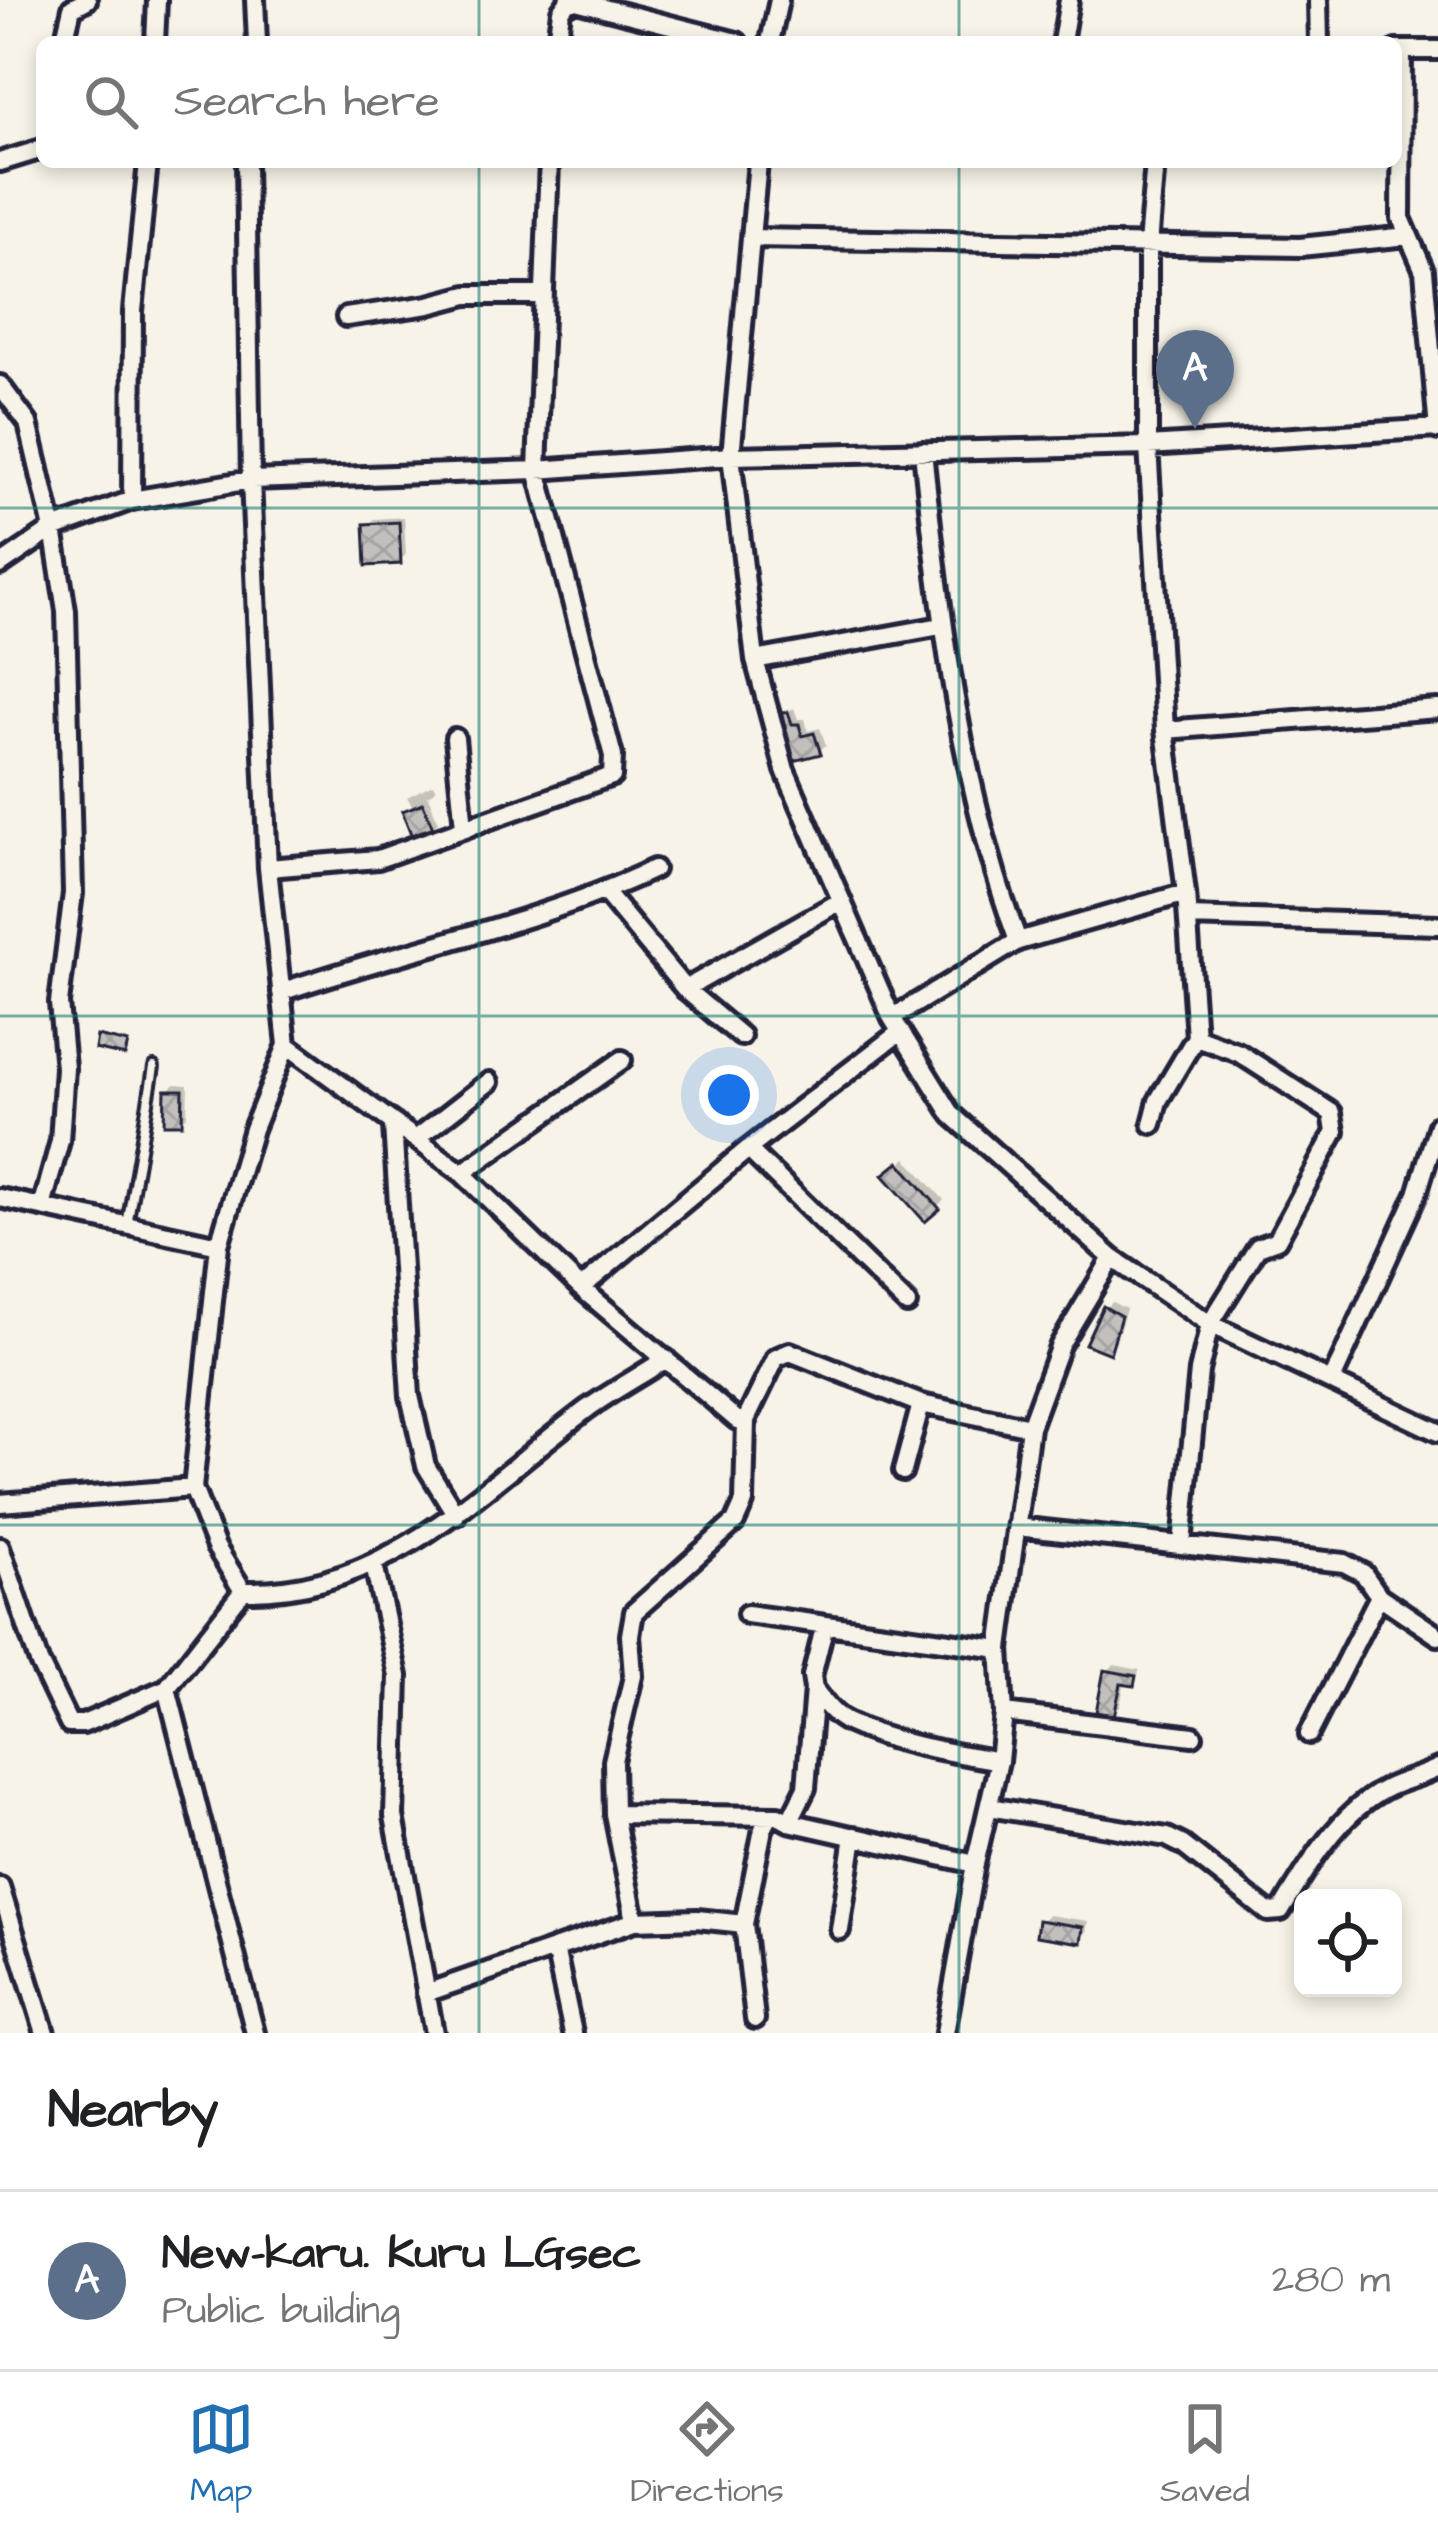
<!DOCTYPE html>
<style>
:root{--surface:#fff;--page:#f6f6f6;--text:#202124;--muted:#757577;--line:#e0e0e0;--accent:#1f6fb2}
body{margin:0;font-family:"Architects Daughter",sans-serif;background:var(--page);color:var(--text)}
.controls{position:absolute;right:36px;bottom:36px;display:grid;overflow:hidden;border-radius:18px;box-shadow:0 6px 18px #0003}
.controls button{width:108px;height:108px;display:grid;place-items:center;padding:0;border:0;border-bottom:3px solid var(--line);background:var(--surface);color:var(--text);font:60px sans-serif}
.you{position:absolute;left:729px;top:1095px;width:42px;height:42px;margin:-30px;border:9px solid #fff;border-radius:50%;background:#1a73e8;box-shadow:0 0 0 18px #1a73e833}
.badge{display:grid;place-items:center;width:78px;height:78px;border-radius:50%;background:var(--accent);color:#fff;font-size:39px;font-weight:700}
.pin{position:absolute;translate:-50% -99px;filter:drop-shadow(0 3px 6px #0008)}
.pin::after{content:'';position:absolute;top:63px;width:42px;height:36px;background:inherit;clip-path:polygon(0 0,100% 0,50% 100%)}
.list{margin:0;padding:0;list-style:none}
h2{display:flex;justify-content:space-between;align-items:center;height:156px;margin:0;padding:0 48px;font-size:51px}
h2 small{font-size:39px;font-weight:400;color:var(--muted)}
.list li{display:grid;grid-template-columns:78px 1fr auto;gap:36px;align-items:center;box-sizing:border-box;height:180px;padding:0 48px;border-top:3px solid var(--line)}
.list b{display:block;font-size:45px;white-space:nowrap}
.list p{margin:0;font-size:39px;white-space:nowrap;color:var(--muted)}
.list em{font-size:39px;font-style:normal;color:var(--muted)}
.icon{flex:none;width:66px;height:66px;fill:none;stroke:currentColor;stroke-width:2;stroke-linecap:round;stroke-linejoin:round}
.map{position:relative;flex:none;width:1438px;height:2033px;overflow:hidden}
.search{position:absolute;background:var(--surface);box-shadow:0 6px 18px #0003;left:36px;right:36px;top:36px;height:132px;display:flex;align-items:center;gap:30px;box-sizing:border-box;padding:0 42px;border-radius:18px;color:var(--muted);font-size:45px}
.sheet{height:336px;background:var(--surface)}
nav{display:flex;justify-content:space-around;align-items:center;box-sizing:border-box;height:168px;border-top:3px solid var(--line);background:var(--surface);font-size:33px;color:var(--muted)}
nav a{display:grid;justify-items:center;gap:6px}
nav .on{color:var(--accent)}
.map>svg:first-child{display:block}
.shadow{fill:#0003}
.building{fill:url(#building-cross-hatch);stroke:#22223b;stroke-width:3}
.lines{fill:none;stroke-linecap:round;stroke-linejoin:round}
.service-casing{stroke:#22223b;stroke-width:16}
.minor-casing{stroke:#22223b;stroke-width:26}
.service{stroke:#f7f3e8;stroke-width:8}
.minor{stroke:#f7f3e8;stroke-width:16}
.grid{fill:none;stroke:#0f766e;stroke-width:3;stroke-opacity:0.55}
</style>
<div class="map">
<svg width="1438" height="2033" viewBox="0 0 1438 2033">
<defs>
<pattern id="building-cross-hatch" width="8" height="8" patternUnits="userSpaceOnUse" patternTransform="scale(3)"><rect width="8" height="8" fill="#c2bfbd"/><path d="M0 0l8 8M0 8l8-8" fill="none" stroke="#a6a4a3"/></pattern>
</defs>
<rect width="100%" height="100%" fill="#f7f3e8"/>
<filter id="ink" filterUnits="userSpaceOnUse"><feTurbulence type="fractalNoise" baseFrequency=".00833" numOctaves="2"/><feDisplacementMap in="SourceGraphic" scale="24" xChannelSelector="R" yChannelSelector="G"/><feConvolveMatrix kernelMatrix="1 2 1 2 8 2 1 2 1" color-interpolation-filters="sRGB"/></filter>
<g filter="url(#ink)">
<!-- shadow -->
<path class="shadow" d="M404,517l2,37 -6,7 -33,-35 7,-7z
M794,708l4,11h7l3,12 12,-3 6,17 -7,6 -27,7 -11,-43z
M433,784l3,6 -8,5 10,27 -6,6 -26,-16 6,-7 -5,-8z
M175,1084l13,1 -1,30 -6,6 -13,-30z
M906,1158l38,42 -19,18 -38,-43z
M1112,1302l14,7 -11,35 -6,7 -4,-43z
M1114,1665l26,5 -7,13 -8,-2 -5,25 -7,6 -6,-41z
M1048,1915l40,6 -2,12 -6,6 -39,-18z"/>
<!-- building -->
<path class="building" d="M399,522l2,42 -35,2 -2,-42z
M788,712l4,12h7l3,12 12,-3 7,21 -31,8 -13,-48z
M423,803l11,28 -21,8 -11,-28z
M97,1036l31,7 -3,13 -30,-7z
M165,1090h18l-1,34h-18z
M899,1162l41,47 -15,13 -42,-47z
M1103,1306l18,10 -11,38 -25,-10z
M1104,1670l32,6 -2,10 -13,-2 -7,32 -18,-4z
M1038,1920l45,7 -2,16 -45,-7z"/>
<g class="lines">
<!-- service casing -->
<g class="service-casing">
<path id="service" d="M127,1225l27,-158"/>
</g>
<!-- minor casing -->
<g class="minor-casing">
<path id="minor" d="M255,0l2,42
M572,0l165,42
M1318,0l1,42
M64,42l8,-34 15,-8
M155,42l2,-42
M557,42l4,-31 8,-11
M770,42l9,-42
M1062,42l7,-42
M1396,50h42
M1402,50l-1,168 23,53 14,159
M0,162l42,-13
M758,162l-27,294 24,204 30,110 107,248 60,97 160,143 98,66 228,108
M751,238l549,9 108,-11
M346,317l83,-12 38,-10h75
M0,385l28,38 25,106 13,82 7,282 -14,110 6,65 -5,73 -18,66
M923,451c17,164 37,334 95,490
M132,500l1,-189 15,-149
M0,565l53,-36 79,-29 119,-20 -5,-318
M755,660l186,-34
M1165,730l273,-21
M455,738l9,89
M268,868l110,-9 234,-83 1,-20 -76,-286 12,-308
M605,892l80,97 56,47
M1188,917l250,8
M685,989l156,-88
M281,992c124,-43 254,-67 373,-123
M892,1018l126,-77 168,-48
M287,1045l175,128 119,115 156,132h9
M1152,1124l6,-23 38,-64 -10,-144 -21,-163 -17,-284v-201l7,-83
M393,1125l17,271 16,70 30,49
M417,1138l72,-56
M748,1149l159,155
M462,1173l160,-113
M0,1198l219,47
M581,1288l167,-139 152,-117
M1332,1380l85,-186 21,-69
M903,1471l18,-67
M0,1503l193,-15
M1017,1527l327,36 19,10 16,23 59,40
M1182,1544l17,-173 11,-47 48,-77 19,-7 58,-108 -3,-19 -93,-60 -43,-16
M0,1547l39,115 30,62h14l84,-36 76,-97
M374,1565l24,111 -4,140 40,217
M243,1591l-27,-44 -23,-59 26,-243 34,-116 34,-84 -19,-177 -17,-388 286,-10 194,-14 417,-10 290,-18
M243,1591c144,4 238,-103 344,-182 25,-18 53,-33 79,-50
M747,1614l253,35
M167,1688l88,345
M814,1689c10,13 19,27 35,34 45,21 101,29 150,38
M1004,1713l189,23
M1309,1734l70,-138
M989,1807l178,30 16,8 85,67 13,-1c26,-44 58,-98 104,-122 17,-9 36,-12 53,-21
M614,1814l164,2 11,6 186,42
M789,1822l17,-34 8,-99 -2,-13 12,-48
M0,1887l45,146
M635,1921l-21,-107 -1,-53 20,-85 -3,-41 4,-23 101,-90 9,-20 2,-82 30,-62 14,-6 131,52 109,23
M840,1930l14,-94
M555,1948l18,85
M426,1993l209,-72 62,-2 47,5
M755,2019l-11,-95 19,-95 7,-13
M945,2033l30,-169 24,-103 5,-48 -4,-64 30,-222 30,-82 52,-87"/>
</g>
<!-- service -->
<use href="#service" class="service"/>
<!-- minor -->
<use href="#minor" class="minor"/>
</g>
</g>
<!-- grid -->
<path class="grid" d="M479,0v42M959,0v42M479,162v1871M959,162v1871M0,508h1438M0,1016h1438M0,1525h1438"/>
</svg>
<div class="controls">
<button><svg class="icon" aria-label="locate" viewBox="0 0 24 24"><circle cx="12" cy="12" r="6"/><path d="M12 2v4M12 18v4M2 12h4M18 12h4"/></svg></button>
</div>
<div class="you"></div>
<div class="pin badge" style="left:1195px;top:429px;background:#5c6f8a">A</div>
<div class="search"><svg class="icon" aria-label="search" viewBox="0 0 24 24"><circle cx="10" cy="10" r="6"/><path d="M15 15l6 6"/></svg>Search here</div>
</div>
<section class="sheet">
<h2>Nearby<small></small></h2>
<ul class="list">
<li><span class="badge" style="background:#5c6f8a">A</span><div><b>New-karu. Kuru LGsec</b><p>Public building</p></div><em>280 m</em></li>
</ul>
</section>
<nav>
<a class="on"><svg class="icon" aria-label="map" viewBox="0 0 24 24"><path d="M3 6l6-2 6 2 6-2v14l-6 2-6-2-6 2zM9 4v14M15 6v14"/></svg>Map</a>
<a><svg class="icon" aria-label="directions" viewBox="0 0 24 24"><path d="M12 3l9 9-9 9-9-9zM9 14v-3h6M13 9l2 2-2 2"/></svg>Directions</a>
<a><svg class="icon" aria-label="saved" viewBox="0 0 24 24"><path d="M7 4h10v16l-5-4-5 4z"/></svg>Saved</a>
</nav>
